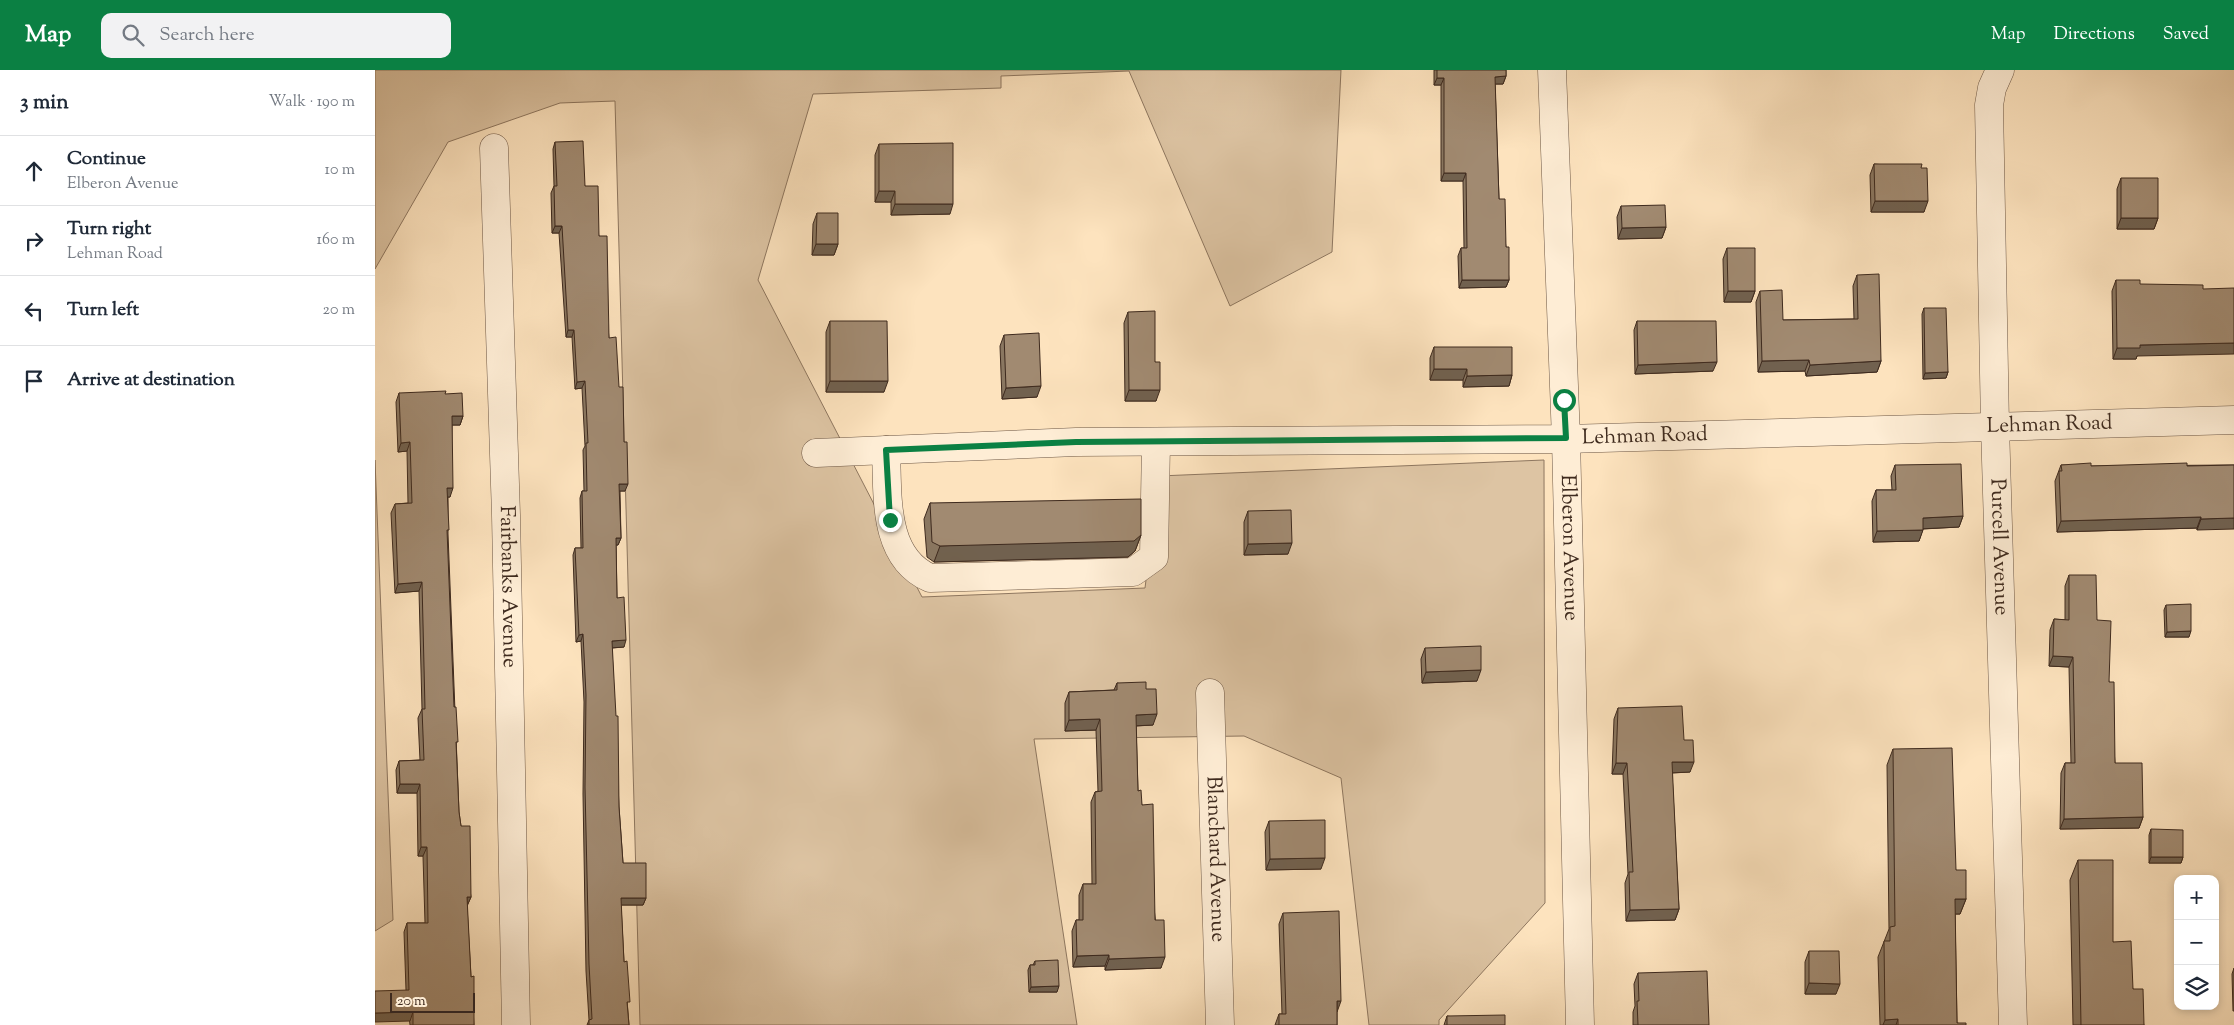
<!DOCTYPE html>
<meta charset="utf-8">
<style>
:root{--surface:#fff;--page:#f2f2f3;--text:#1f2937;--muted:#747a83;--line:#e0e1e3;--accent:#0b8043}
body{margin:0;font-family:"Sorts Mill Goudy",serif;background:var(--page);color:var(--text)}
.controls{position:absolute;right:15px;bottom:15px;display:grid;overflow:hidden;border-radius:10px;box-shadow:0 2px 8px #0003}
.controls button{width:45px;height:45px;display:grid;place-items:center;padding:0;border:0;border-bottom:1px solid var(--line);background:var(--surface);color:var(--text);font:25px sans-serif}
.scale{position:absolute;left:15px;bottom:12px;width:85px;box-sizing:border-box;padding-left:5px;border:2px solid #3e2a1e;border-top:0;font-size:14px;line-height:18px;white-space:nowrap;color:#3e2a1e;-webkit-text-stroke:4px #feedd5;paint-order:stroke}
.stop{position:absolute;width:15px;height:15px;margin:-11px;border:4px solid #0b8043;border-radius:50%;background:#fff}
.stop.end{background:#0b8043;border-color:#fff;box-shadow:0 1px 5px #0008}
.list{margin:0;padding:0;list-style:none}
h2{display:flex;justify-content:space-between;align-items:center;height:65px;margin:0;padding:0 20px;font-size:21px}
h2 small{font-size:16px;font-weight:400;color:var(--muted)}
.list li{display:grid;grid-template-columns:32px 1fr auto;gap:15px;align-items:center;box-sizing:border-box;height:70px;padding:0 20px;border-top:1px solid var(--line)}
.list b{display:block;font-size:19px;white-space:nowrap}
.list p{margin:0;font-size:16px;white-space:nowrap;color:var(--muted)}
.list em{font-size:16px;font-style:normal;color:var(--muted)}
.icon{flex:none;width:28px;height:28px;fill:none;stroke:currentColor;stroke-width:2;stroke-linecap:round;stroke-linejoin:round}
.map{position:relative;flex:none;width:1859px;height:955px;overflow:hidden}
header{display:flex;align-items:center;gap:30px;box-sizing:border-box;height:70px;padding:0 25px;background:var(--accent);color:#fff}
header strong{font-size:24px}
nav{display:flex;gap:28px;margin-inline-start:auto;font-size:18px}
.search{width:350px;height:45px;background:var(--page);display:flex;align-items:center;gap:12px;box-sizing:border-box;padding:0 18px;border-radius:10px;color:var(--muted);font-size:19px}
main{display:flex}
aside{flex:1;background:var(--surface)}
.map>svg:first-child{display:block}
.green{fill:#ddc4a3;stroke:#8e7760}
.lines{fill:none;stroke-linecap:round;stroke-linejoin:round}
.minor-casing{stroke:#6e5846;stroke-width:29}
.minor{stroke:#feedd5;stroke-width:28}
.wall{fill:#8a7761;stroke:#3e2a1e}
.shaded-wall{fill:#71614f;stroke:#3e2a1e}
.building{fill:#a18a71;stroke:#3e2a1e}
.route{stroke:#0b8043;stroke-width:6}
.labels{text-anchor:middle;dominant-baseline:central;stroke-width:4.5;stroke-linejoin:round;paint-order:stroke}
.street-label{font-size:21px;fill:#3e2a1e;stroke:#feedd5}
</style>
<header>
<strong>Map</strong>
<div class="search"><svg class="icon" aria-label="search" viewBox="0 0 24 24"><circle cx="10" cy="10" r="6"/><path d="M15 15l6 6"/></svg>Search here</div>
<nav><a>Map</a><a>Directions</a><a>Saved</a></nav>
</header>
<main>
<aside>
<h2>3 min<small>Walk · 190 m</small></h2>
<ul class="list">
<li><svg class="icon" aria-label="ahead" viewBox="0 0 24 24"><path d="M12 20V5M6 11l6-6 6 6"/></svg><div><b>Continue</b><p>Elberon Avenue</p></div><em>10 m</em></li>
<li><svg class="icon" aria-label="right" viewBox="0 0 24 24"><path d="M7 20v-9h11M14 6l5 5-5 5"/></svg><div><b>Turn right</b><p>Lehman Road</p></div><em>160 m</em></li>
<li><svg class="icon" aria-label="left" viewBox="0 0 24 24"><path d="M17 20v-9H6M10 6l-5 5 5 5"/></svg><div><b>Turn left</b></div><em>20 m</em></li>
<li><svg class="icon" aria-label="arrive" viewBox="0 0 24 24"><path d="M6 21V4h12l-3 4 3 4H6"/></svg><div><b>Arrive at destination</b></div></li>
</ul>
</aside>
<div class="map">
<svg width="1859" height="955" viewBox="0 0 1859 955">
<rect width="100%" height="100%" fill="#fde3be"/>
<filter id="stains"><feTurbulence type="fractalNoise" baseFrequency=".004" numOctaves="4"/><feColorMatrix values="0 0 0 0 .2 0 0 0 0 .09 0 0 0 0 .02 0 0 0 .5 -.17"/></filter>
<radialGradient id="worn" r=".72"><stop offset=".6" stop-color="#630" stop-opacity="0"/><stop offset="1" stop-color="#630" stop-opacity=".3"/></radialGradient>
<!-- green -->
<path class="green" d="M0,0h966l-9,182 -102,54 -101,-235 -128,5v12l-188,6 -55,186 164,317 223,-9 14,-112 385,-16 1,443 -106,117v5h-70l-28,-247 -97,-42 -210,3 43,286h-437l-25,-924 -55,2 -112,39 -73,127z
M0,390l18,460 -18,11z"/>
<g class="lines">
<!-- minor casing -->
<g class="minor-casing">
<g id="minor">
<path id="s1" d="M1177,0l14,369 14,586"/>
<path id="s2" d="M1625,0l-8,18 -3,17 6,321 18,599"/>
<path id="s3" d="M119,78l12,367 10,510"/>
<path d="M511,380c2,44 -4,107 44,128l203,-6 21,-15 2,-115"/>
<path id="s4" d="M441,383l260,-11 490,-3 668,-19"/>
<path id="s5" d="M835,623l10,332"/>
</g>
</g>
<!-- minor -->
<use href="#minor" class="minor"/>
</g>
<!-- wall -->
<path class="wall" d="M1059,0h72v6l-3,8h-8l4,115 7,48 3,33 -3,7 -47,1 -1,-32 3,-8h3l-1,-67h-22v-96h-7z
M180,72l30,44 14,50 10,102 16,153h-5l1,47 -3,7h-2l1,53 7,49 -12,1 7,159 4,56 23,35 -3,7h-22l3,57 5,63h-42l2,-5 -3,-49 -3,-177 1,-92 -3,-61 -5,1 -3,-87 2,-7h6l-1,-50 2,-7h2l-1,-41 2,-4 -3,-58 -7,1 -3,-52h-6l-7,-104h-7l-1,-40 3,-7 -1,-37z
M504,74l71,70 -59,1v-13h-16v-47z
M1499,94l47,4 3,44h-53l-1,-37z
M1746,108l37,40 -4,11h-37v-40z
M1246,136l45,21 -4,11 -44,1 -1,-22z
M442,143l21,31 -4,11h-22l1,-31z
M1352,178l28,43 -4,11h-27l-1,-43z
M1482,205l24,86 -4,11 -71,4 -1,-5 -47,1 -2,-70 4,-11 23,29 71,-1 -1,-33z
M1741,210l21,76 -1,3h-23l-1,-68z
M1549,238l24,64 -2,6 -23,1 -1,-65z
M753,242l27,50 1,39h-31l-1,-78z
M455,251l54,71h-58v-60z
M1262,251l76,50 -78,3 -1,-44z
M629,265l33,62 -35,2 -2,-53z
M1059,277l78,28 -3,11 -46,1v-7h-33v-22z
M24,323l64,23 -3,9h-8l-2,72h-2v37l11,278 12,85 -4,9 4,71 3,48h-64l-4,-35 -2,-58 3,-9h18l-2,-67h-5l-1,-63h-20l-1,-23 3,-9 21,-1 -2,-42 4,-9 -3,-118 -24,2 -4,-80 4,-9 13,-1 -1,-52 -9,1 -2,-50z
M1520,395l68,51 -4,11 -36,2 -4,12 -46,1 -1,-41 4,-11h16l-1,-14z
M1686,395l30,1 143,-1 -37,65v-2l-140,4 -2,-51z
M555,433l211,32 -6,16 -7,6 -194,5 -7,-5 -3,-38z
M873,441l40,43 -44,1v-33z
M1694,505l28,45 12,62 6,81 28,54 -4,11 -79,1 1,-56 4,-10h6l-2,-96 -20,-1 1,-36 4,-11 11,1v-34z
M1791,535l23,32h-24l-1,-27z
M1050,578l52,33 -55,2 -1,-24z
M742,613l29,6 7,36 -17,1 2,65 4,14 19,163 -56,2v-4l-32,1 -1,-36 4,-11h3v-25l4,-11h9l-1,-82 4,-10 3,-1 -2,-61 -31,1v-28l4,-11 45,-2z
M1243,638l66,32 6,32 -18,1 7,136 -4,11 -49,1 -1,-38 3,-9 -5,-100h-11l2,-55z
M1518,679l63,121 10,29 -6,15h-5l2,109 9,2h-86l-2,-68 11,-28 -2,-164z
M894,751l52,48 -55,1 -1,-38z
M1776,759l32,28 -2,6h-32v-28z
M1703,790l55,129 11,36h-71l-3,-145z
M908,843l54,99v13h-62l4,-11h3l-3,-90z
M1434,881l27,43h-31v-32z
M660,891l22,31h-28l-1,-22 2,-5h3z
M1859,898v43h-1l-1,-37z
M1263,903l71,52h-76v-13l2,-6 -1,-22z
M1072,946l58,9h-61z"/>
<!-- shaded-wall -->
<path class="shaded-wall" d="M1131,6l-3,8h-11l3,-7z
M1062,8h7l-3,7h-7z
M1069,103h22l-3,8h-22z
M504,121h16l-4,11h-16z
M1500,131h53l-4,11h-53z
M520,134h58l-3,10 -59,1z
M1746,148h37l-4,11h-37z
M180,156h7l-3,7h-7z
M1291,157l-4,11 -44,1 4,-11z
M441,174h22l-4,11h-22z
M1087,210h47l-3,7 -47,1z
M1353,221h27l-4,11h-27z
M193,260h6l-2,7h-6z
M1859,273v11l-97,2 -1,3h-23l4,-11 23,-3z
M1434,290l-4,11 -47,1 4,-11z
M1506,291l-4,11 -71,4 4,-11z
M1342,292l-4,9 -78,3 3,-9z
M1059,299h33l-4,11h-33z
M1573,302l-2,6 -23,1 2,-6z
M1137,305l-3,11 -46,1 4,-11z
M210,311l-3,7 -7,1 2,-7z
M455,311h58l-4,11h-58z
M666,316l-4,11 -35,2 4,-11z
M754,320h31l-4,11h-31z
M77,346h11l-3,9h-12z
M35,372l-3,9 -9,1 3,-9z
M244,414h9l-3,7h-8z
M72,418h6l-3,9h-6z
M1588,446l-4,11 -40,2 4,-11z
M1826,447l-4,11 -140,4 4,-11z
M1859,448v11l-37,1 4,-11z
M1548,460l-4,11 -46,1 4,-11z
M766,465l-6,16 -7,6 -194,5 6,-16z
M241,468h5l-3,7h-4z
M917,473l-4,11 -44,1 4,-11z
M47,512l-3,9 -24,2 3,-9z
M1816,561l-2,6h-24l2,-5z
M208,564l-2,7 -5,1 3,-7z
M251,570l-2,7 -14,1 2,-7z
M1678,586l20,1 -4,10 -20,-1z
M1106,600l-4,11 -55,2 4,-11z
M782,644l-4,11 -21,1 4,-11z
M725,649l-4,11 -31,1 4,-11z
M1297,692h22l-4,10 -22,1z
M1241,693h11l-4,11h-11z
M25,714h20l-3,9h-20z
M1768,747l-4,11 -79,1 4,-10z
M46,777h6l-4,9h-5z
M1776,787h32l-2,6h-32z
M950,788l-4,11 -55,1 4,-11z
M92,827h4l-4,9z
M246,828h25l-3,7h-24z
M1580,829h11l-6,15h-11z
M1304,839l-4,11 -49,1 4,-11z
M734,885l-4,11 -32,1 4,-11z
M790,887l-4,11 -56,2 4,-11z
M1434,913l31,1 -4,10h-31z
M684,916l-2,6h-28l2,-5z
M962,931h4l-4,11z
M38,942l-3,9 -35,1v-9z
M1523,949l-2,6h-13l2,-5z"/>
<!-- building -->
<path class="building" d="M1062,0h69v6l-11,1 4,122h6l1,48h3v33h-47l-1,-32h6l-1,-75h-22v-95h-7z
M208,71l2,45h13l1,50h8l2,102 7,-1 3,50h4l1,55h3l1,42h-9l2,54h-5l1,60 7,-1 2,43 -14,1 4,75h2l1,91 4,56h23v35h-25l3,64 3,-1 3,41h-3l2,23h-40v-5l3,-1 -3,-55 -4,-177 1,-92 -3,-61 -4,1 -4,-87h8l-1,-57h5l-1,-48h2l-3,-62 -8,1 -3,-52h-6l-6,-104h-7l-1,-40h3l-2,-44z
M578,73v61h-58v-13h-16v-47z
M1499,94h48l-1,4h6l1,33h-53z
M1746,108h37v40h-37z
M1290,135l1,22 -44,1 -1,-22z
M442,143h21v31h-22z
M1352,178h28v43h-27z
M1504,204l2,87 -71,4 -1,-5 -47,1 -2,-70 22,-1 1,30 75,-1 -1,-44z
M1741,210h24v4l63,1v4l31,-1v55l-94,2v3h-23z
M1549,238h22l2,64 -23,1z
M780,241v51h5v28h-31l-1,-78z
M455,251h57l1,60h-58z
M1262,251h79l1,41 -79,3z
M664,263l2,53 -35,2 -2,-53z
M1059,277h78v28l-45,1v-7h-33z
M71,321l-1,3 17,-1 1,23h-11l1,72h-6l2,42h-2l7,177h2l2,35h-2l3,70 2,14h9l1,71h-4l4,80 3,-1v49h-61v-13l-38,1v-22l34,-1 -2,-67h21l-1,-76h-6l-1,-63h-20l-1,-23 25,-1 -2,-51h3l-3,-127 -24,2 -3,-80 17,-1 -2,-61 -9,1 -2,-50z
M1716,393v3l96,-3v3l47,-1v53l-33,1v-2l-140,4 -2,-50h3l-1,-6z
M1586,394l2,52 -40,2v12l-46,1 -1,-41h20l-1,-25z
M766,429v36l-7,6 -194,5 -8,-4 -2,-39z
M916,440l1,33 -44,1v-33z
M1694,505h27l1,45 14,1 -2,61h5l1,81h27l1,54 -79,2 1,-56h10l-2,-106 -20,-1 1,-37 15,1z
M1816,534v27l-24,1 -1,-27z
M1106,576v24l-55,2 -1,-24z
M771,612v7h10l1,25 -21,1 2,76 3,-1 1,15 11,-1 2,116h9l1,37 -56,2v-4l-32,1 -1,-36h7v-36h13l-1,-92 7,-1 -2,-72 -31,1v-28l48,-2v-7z
M1307,636l2,34h9l1,22h-22l7,147 -49,1 -1,-38h4l-6,-109h-11l2,-55z
M1577,678l4,122h10v29h-11l2,124h9v2h-68v-6l-13,1 -1,-79h6v-14l5,-1 -2,-177z
M950,750v38l-55,1 -1,-38z
M1776,759l32,1v27h-32z
M1703,790h35v82l18,-1 2,48h10l1,36h-63z
M964,841l2,90h-4v24h-58v-11h7l-3,-101z
M1434,881h30l1,33 -31,-1z
M683,890l1,26 -28,1 -1,-22h5v-4z
M1332,901l2,54h-71l-1,-24h2l-1,-28z
M1130,945v10h-58v-9z"/>
<g class="lines">
<!-- route -->
<path class="route" d="M515,450l-4,-70 190,-8 490,-4 -2,-38"/>
</g>
<g class="labels">
<!-- street labels -->
<g class="street-label">
<text stroke="none"><textPath href="#s4" startOffset="1234">Lehman Road</textPath></text>
<text stroke="none"><textPath href="#s4" startOffset="829">Lehman Road</textPath></text>
<text stroke="none"><textPath href="#s1" startOffset="478">Elberon Avenue</textPath></text>
<text stroke="none"><textPath href="#s2" startOffset="479">Purcell Avenue</textPath></text>
<text stroke="none"><textPath href="#s3" startOffset="439">Fairbanks Avenue</textPath></text>
<text stroke="none"><textPath href="#s5" startOffset="166">Blanchard Avenue</textPath></text>
</g>
</g>
<rect width="100%" height="100%" filter="url(#stains)"/>
<rect width="100%" height="100%" fill="url(#worn)"/>
</svg>
<div class="controls">
<button>+</button>
<button>−</button>
<button><svg class="icon" aria-label="layers" viewBox="0 0 24 24"><path d="M12 4l9 5-9 5-9-5zM3 14l9 5 9-5"/></svg></button>
</div>
<div class="scale">20 m</div>
<div class="stop" style="left:1189px;top:330px"></div>
<div class="stop end" style="left:515px;top:450px"></div>
</div>
</main>
